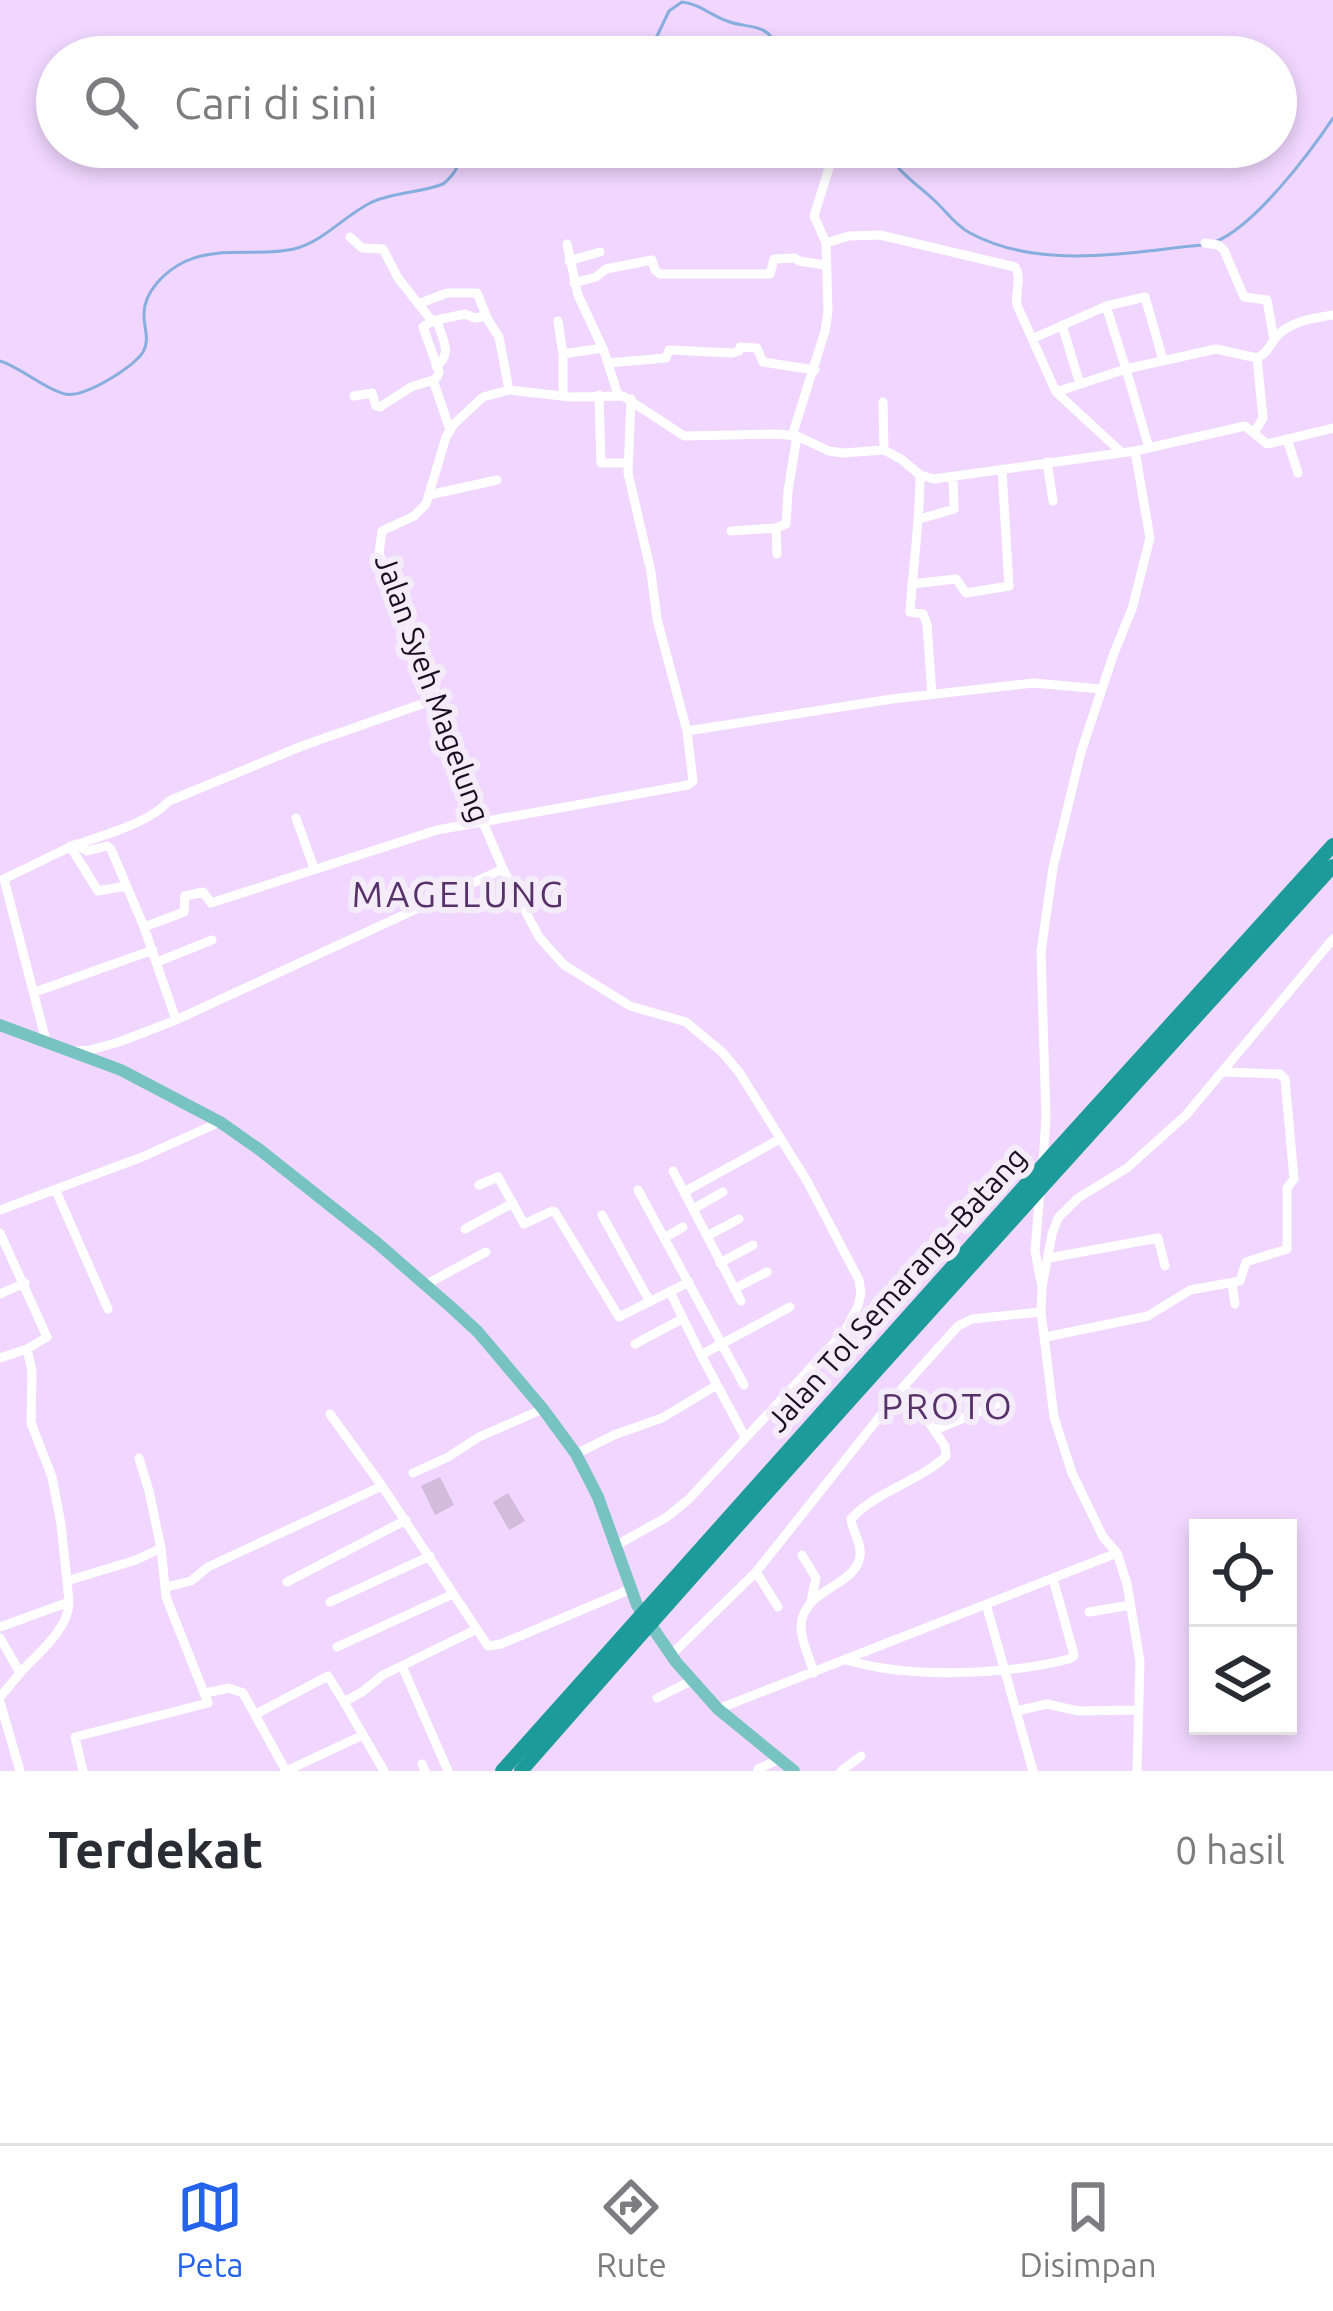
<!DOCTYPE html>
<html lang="id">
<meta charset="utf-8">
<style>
:root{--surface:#fff;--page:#f2f2f3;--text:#2b2b33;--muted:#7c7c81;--line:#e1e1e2;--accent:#2563eb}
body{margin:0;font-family:Ubuntu,sans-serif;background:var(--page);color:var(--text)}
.controls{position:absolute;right:36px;bottom:36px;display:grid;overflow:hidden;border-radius:0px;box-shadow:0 6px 18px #0003}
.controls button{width:108px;height:108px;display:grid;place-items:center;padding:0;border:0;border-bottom:3px solid var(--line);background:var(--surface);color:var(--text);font:60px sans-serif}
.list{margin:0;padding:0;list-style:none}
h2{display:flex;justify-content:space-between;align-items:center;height:156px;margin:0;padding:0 48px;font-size:51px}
h2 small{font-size:39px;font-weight:400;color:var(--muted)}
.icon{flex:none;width:66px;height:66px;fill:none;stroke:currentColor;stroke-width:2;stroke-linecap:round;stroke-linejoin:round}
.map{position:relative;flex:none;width:1333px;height:1771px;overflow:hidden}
.search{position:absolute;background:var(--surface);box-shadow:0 6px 18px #0003;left:36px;right:36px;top:36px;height:132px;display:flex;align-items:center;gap:30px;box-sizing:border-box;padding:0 42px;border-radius:66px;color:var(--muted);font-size:45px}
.sheet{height:372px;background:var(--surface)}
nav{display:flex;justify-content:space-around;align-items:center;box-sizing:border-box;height:168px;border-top:3px solid var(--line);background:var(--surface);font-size:33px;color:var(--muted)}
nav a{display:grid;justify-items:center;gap:6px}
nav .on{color:var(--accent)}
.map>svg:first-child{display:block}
.green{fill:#d1bcdc}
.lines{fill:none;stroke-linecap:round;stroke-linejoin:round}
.stream{stroke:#87aede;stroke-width:3}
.minor{stroke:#fff;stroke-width:9}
.major{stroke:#77c3c2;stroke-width:12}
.highway{stroke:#1c9b9a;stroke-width:14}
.labels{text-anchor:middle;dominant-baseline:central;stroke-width:12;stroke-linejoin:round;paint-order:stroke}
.street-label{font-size:30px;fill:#1c0c24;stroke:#f4ecf9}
.quarter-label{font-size:36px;letter-spacing:3px;fill:#573169;stroke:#f4ecf9}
</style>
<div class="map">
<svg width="1333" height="1771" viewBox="0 0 1333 1771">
<rect width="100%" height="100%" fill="#f1d7ff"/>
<!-- green -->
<path class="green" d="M440,1477l14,28 -19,10 -14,-29z
M508,1493l17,28 -16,9 -16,-28z"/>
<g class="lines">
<!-- stream -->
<path class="stream" d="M647,57l22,-46 13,-9c18,2 28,13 45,19 14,6 36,3 45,17 6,8 4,10 2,19
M885,147c11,25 31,36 50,54 12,11 20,24 35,32 71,38 156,19 232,12
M1217,241c39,-17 92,-87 116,-123
M0,361c22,7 44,28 65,33 19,4 68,-26 78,-42 7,-12 1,-24 1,-36 -1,-24 21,-45 42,-55 33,-15 73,-4 108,-12 29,-7 51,-34 78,-47 23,-10 48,-9 71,-18 13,-10 17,-21 20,-37"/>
<!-- minor -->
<path class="minor" d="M350,237l12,11 21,1 15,29 34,43 6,3c5,16 15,31 -2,42
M826,243l-12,-27 15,-48
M1205,243l13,2 6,5 20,47 23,3 7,40
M567,244l11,51 26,56 14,44
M569,261l31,-9
M574,283l22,-6 10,-8 46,-9 3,10 5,4h110l4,-15 21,-1 4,3 26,4
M418,304l29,-11h30l11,27 11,17 10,53
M432,321l-9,6 16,45 -2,5 -4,3
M432,321l33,-7 10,4 11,-2
M558,321l5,33
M1062,325l18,59
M1032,339l74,-33 39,-9 18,63
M1257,358c12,-6 12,-13 20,-22 14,-15 37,-18 56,-21
M608,363l58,-5 3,-8 63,3 7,-2 1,-4 17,1 6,14 52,8
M1056,392l70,-23 -20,-63
M563,395v-41l40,-6
M599,395l2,68h27
M354,396l18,-3 4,13 4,1 31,-20 22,-7 17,50
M883,402l1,48
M1254,433l9,-15 -6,-60
M792,436l33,-105 3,-19 -2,-69 23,-7 31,-1 135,32c7,10 0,25 2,38l39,87 65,60
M1287,439l11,34
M1149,448l-23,-79 90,-20 41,9
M1047,462l6,39
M920,475c0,46 -7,91 -10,137l13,2 4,10 5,71
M429,495l68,-15
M920,519l34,-10 -1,-31
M776,528l1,26
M731,531l44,-3 11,-4 2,-33 9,-55
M912,584l44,-5 10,14 43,-7 -7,-117
M687,731l205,-32 141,-16 68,6
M296,818l18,50
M79,844c29,-11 68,-20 90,-43l133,-55 137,-48
M70,846l28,45 28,-5
M503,869l36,68 25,28 66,41 56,16 36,30 17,20 68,109 52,99 2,13 -3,13 -13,25 -156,168 -22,18 -52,29
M144,927l40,-15 1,-16 18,-4 8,11 226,-73 251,-45 5,-4 -6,-50 -30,-112 -6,-47 -23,-99 3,-74
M157,962l55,-22
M35,992l118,-42
M46,1041l-42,-162 72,-35 11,7 20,-5 4,3 33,78 32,93
M76,1051l14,-1 29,-8 57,-22 327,-151 -27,-63 -37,-108 -26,-45 -34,-100 3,-22 32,-15 12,-12 20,-67 8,-13 29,-27 26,-7 62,7 52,-1 61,40 93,-2 20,2 32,15 14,2 41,-3 17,9 19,16 14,4 201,-28 110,-25 22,18 66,-16
M1043,1163l3,-45 -5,-166 12,-84 28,-116 33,-99 18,-44 18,-71 -15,-87
M673,1171l68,130
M479,1185l19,-8 26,47 28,-13 3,1 64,105 70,-35
M638,1190l106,195
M56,1191l52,118
M684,1192l96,-53
M1040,1192l-5,59 6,31
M693,1209l30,-17
M0,1210l142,-53 78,-35
M602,1215l48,87
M465,1229l48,-26
M0,1233l47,104 -20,12 -27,9
M707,1236l32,-17
M664,1238l19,-11
M1049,1258l109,-20 7,28
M720,1263l33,-18
M1232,1283l3,21
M425,1285l61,-33
M734,1289l33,-17
M670,1292l31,63
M0,1294l25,-11
M1046,1337l102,-21 42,-26 50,-9 6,-19 41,-13v-61l7,-9 -9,-100 -5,-5 -56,-2
M635,1344l47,-25
M27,1349l5,22 -1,52 21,54 9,47 6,57
M330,1414l52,72
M935,1430l62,-26
M745,1437l-44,-82 89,-48
M576,1454l38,-19 48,-17 55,-33
M139,1458l10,33 12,57
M413,1473l35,-16 31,-20 64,-28
M802,1555l14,23 -5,23
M756,1572l22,35
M287,1582l119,-62
M167,1587l24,-6 17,-14 174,-81 106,160 13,-2 130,-55
M330,1602l100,-46
M986,1604l47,167
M1089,1612l42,-7
M0,1627l69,-25 -2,-21 69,-21 25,-12 5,49 42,106 -133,34 8,34
M0,1638l20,35 -20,24
M337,1647l116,-53
M671,1655l85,-83 148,-186 54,-60 14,-7 69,-7
M847,1660c61,19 160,15 222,-1l5,-3 -1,-5 -20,-72
M402,1666l46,105
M20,1673c18,-20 49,-44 49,-71
M814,1673c-4,-14 -13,-32 -13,-46 1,-39 55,-40 59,-71 2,-13 -8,-25 -9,-37 25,-28 68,-37 95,-63l-1,-10 -41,-60
M206,1693l23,-5 14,5 43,78 77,-36
M657,1698l34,-17
M0,1702l20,69
M718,1709l399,-156
M1016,1711l31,-7 31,7 60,-1
M256,1714l72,-38 16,26
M422,1764l3,7
M384,1771l-40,-69 18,-10 21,-17 92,-45
M759,1771l-1,-2 22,-10
M841,1771l20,-15
M1137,1771l3,-110 -13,-77 -10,-31 -14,-16 -31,-64 -18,-56 -13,-105 1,-25 10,-53 6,-16 20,-20 49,-30 59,-53 147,-176"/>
<!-- major -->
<path class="major" d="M0,1025l121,45 99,52 40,28 116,92 76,66 26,24 65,77 33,45 22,43 39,108 39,57 42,47 76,62"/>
<!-- highway -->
<path class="highway" d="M502,1771l551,-617 280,-309
M521,1771c267,-305 540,-605 812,-905"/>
</g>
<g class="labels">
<!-- street labels -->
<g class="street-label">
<text transform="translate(433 688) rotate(70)">Jalan Syeh Magelung</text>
<text transform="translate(896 1289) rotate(-48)">Jalan Tol Semarang–Batang</text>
</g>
<!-- quarter labels -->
<g class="quarter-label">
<text x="459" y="893">MAGELUNG</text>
<text x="948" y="1405">PROTO</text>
</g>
</g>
</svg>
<div class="controls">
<button><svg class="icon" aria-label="locate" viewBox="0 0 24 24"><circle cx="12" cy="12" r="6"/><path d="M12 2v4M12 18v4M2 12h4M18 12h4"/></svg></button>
<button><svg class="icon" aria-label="layers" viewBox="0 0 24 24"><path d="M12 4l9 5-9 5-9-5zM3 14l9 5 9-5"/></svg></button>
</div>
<div class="search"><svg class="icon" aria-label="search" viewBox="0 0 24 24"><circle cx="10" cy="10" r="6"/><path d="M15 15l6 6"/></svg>Cari di sini</div>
</div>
<section class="sheet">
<h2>Terdekat<small>0 hasil</small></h2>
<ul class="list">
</ul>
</section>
<nav>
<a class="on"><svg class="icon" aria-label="map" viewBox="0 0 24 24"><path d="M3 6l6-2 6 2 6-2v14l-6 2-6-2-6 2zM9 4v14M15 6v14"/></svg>Peta</a>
<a><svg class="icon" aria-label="directions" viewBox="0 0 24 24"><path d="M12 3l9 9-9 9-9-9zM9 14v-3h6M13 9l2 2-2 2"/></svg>Rute</a>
<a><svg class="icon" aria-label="saved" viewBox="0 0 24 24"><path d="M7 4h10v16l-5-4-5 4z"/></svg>Disimpan</a>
</nav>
